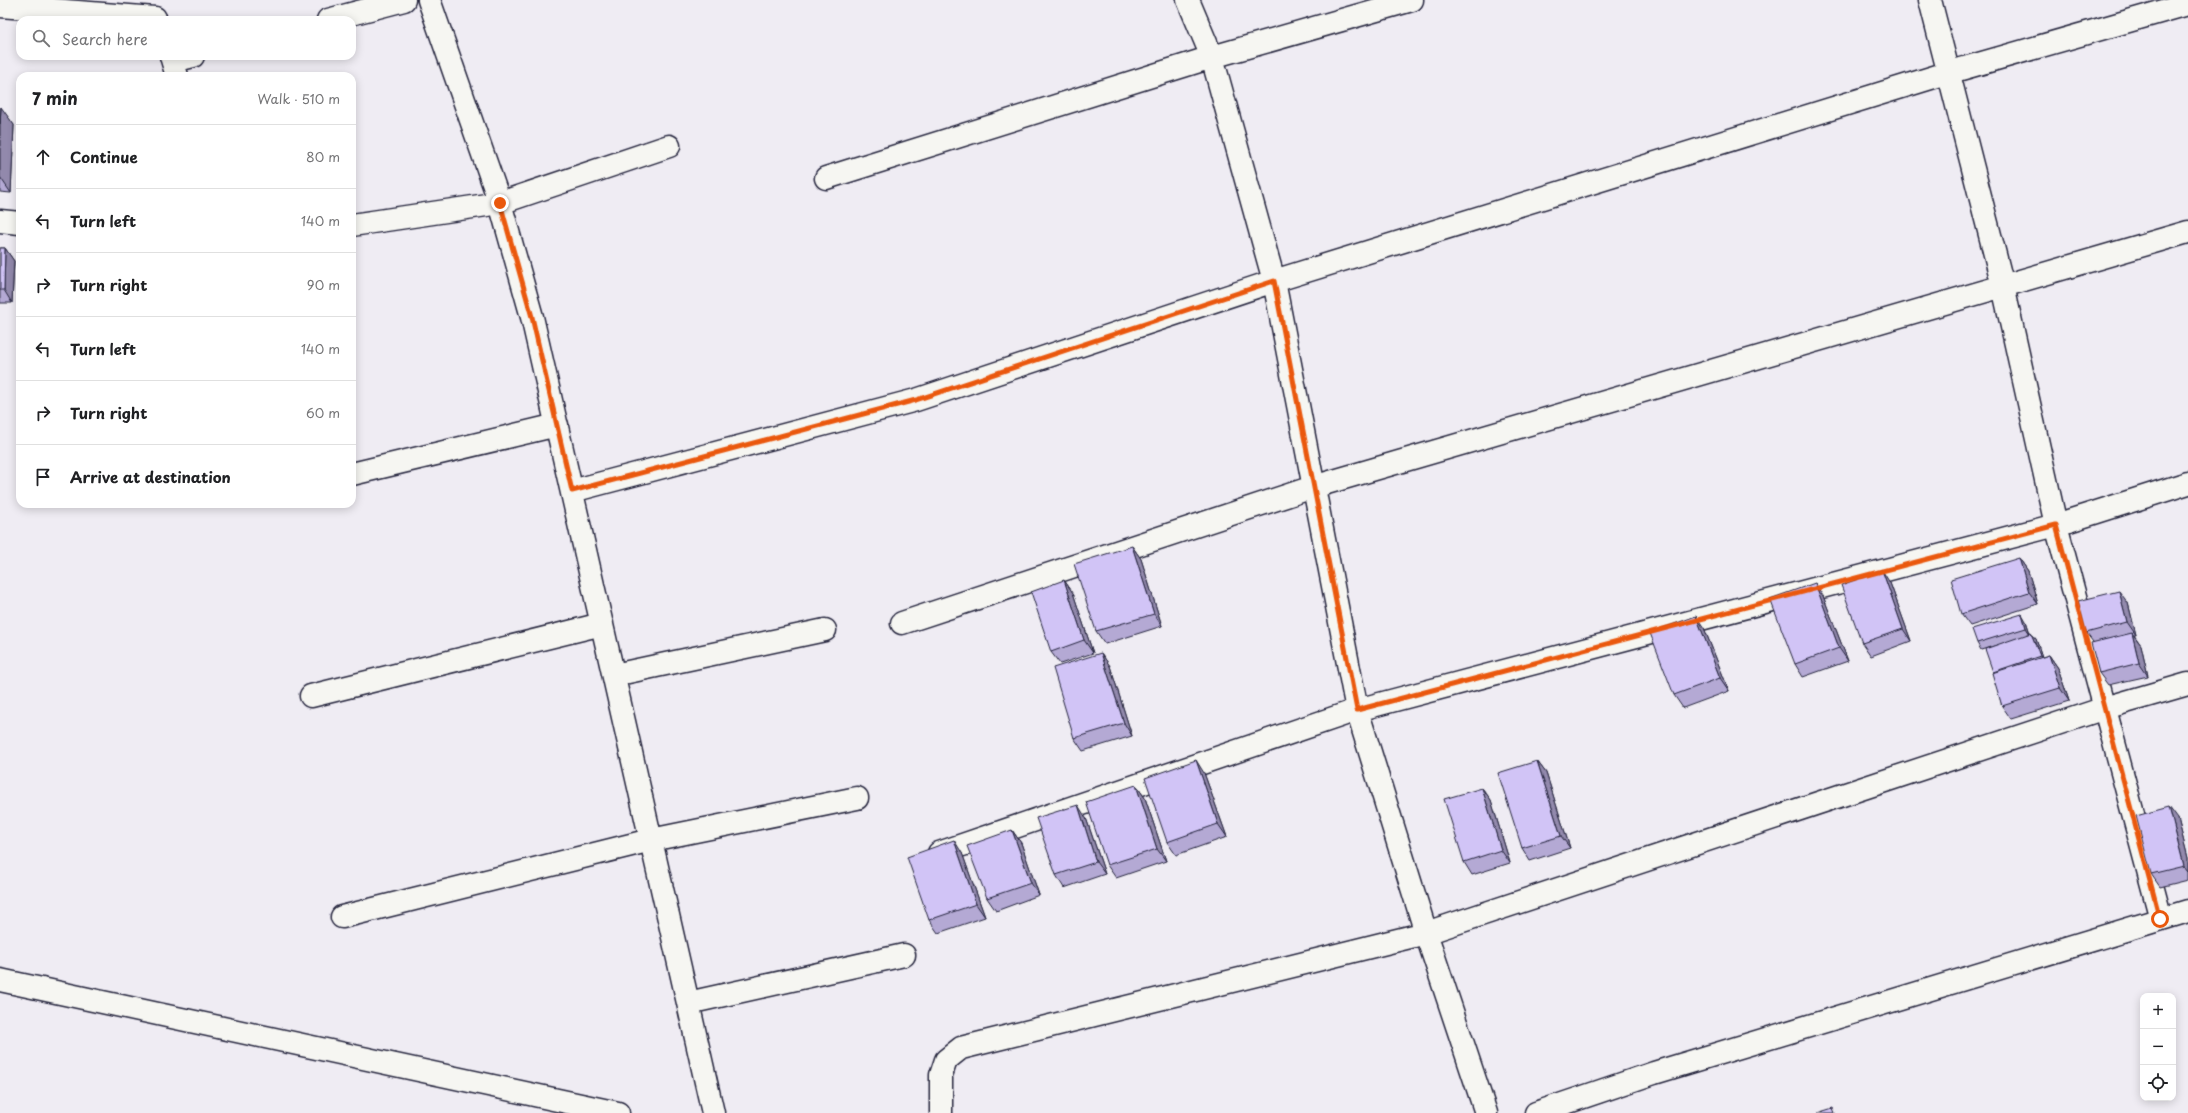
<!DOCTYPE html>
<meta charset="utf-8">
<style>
:root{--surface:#fff;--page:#f2f2f2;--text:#202124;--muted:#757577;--line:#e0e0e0}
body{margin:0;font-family:"Playpen Sans",sans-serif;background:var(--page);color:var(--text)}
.controls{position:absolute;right:12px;bottom:12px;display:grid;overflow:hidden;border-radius:8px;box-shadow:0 2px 10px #0003}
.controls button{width:36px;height:36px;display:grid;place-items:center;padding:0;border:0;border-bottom:1px solid var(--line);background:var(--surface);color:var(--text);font:20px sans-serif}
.stop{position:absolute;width:12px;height:12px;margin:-9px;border:3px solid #ea580c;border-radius:50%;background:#fff}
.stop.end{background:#ea580c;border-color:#fff;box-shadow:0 1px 4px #0008}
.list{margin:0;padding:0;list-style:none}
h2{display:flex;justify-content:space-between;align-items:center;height:52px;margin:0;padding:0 16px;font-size:17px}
h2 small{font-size:13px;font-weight:400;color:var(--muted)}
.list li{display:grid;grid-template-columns:26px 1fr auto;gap:12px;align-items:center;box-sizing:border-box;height:64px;padding:0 16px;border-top:1px solid var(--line)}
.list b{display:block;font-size:15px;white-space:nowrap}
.list em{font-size:13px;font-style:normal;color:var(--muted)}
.icon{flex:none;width:22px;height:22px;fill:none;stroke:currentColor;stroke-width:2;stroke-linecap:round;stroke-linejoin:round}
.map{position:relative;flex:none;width:2188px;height:1113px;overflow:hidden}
.search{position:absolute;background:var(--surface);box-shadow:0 2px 10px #0003;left:16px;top:16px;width:340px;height:44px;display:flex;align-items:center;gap:10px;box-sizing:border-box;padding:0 14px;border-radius:12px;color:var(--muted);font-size:15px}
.panel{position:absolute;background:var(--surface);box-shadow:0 2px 10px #0003;left:16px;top:72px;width:340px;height:436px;border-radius:12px}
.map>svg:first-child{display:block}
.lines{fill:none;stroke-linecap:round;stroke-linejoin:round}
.street-casing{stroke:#22223b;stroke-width:25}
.street{stroke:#f6f6f2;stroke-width:22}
.wall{fill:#b4a9d4;stroke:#22223b}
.shaded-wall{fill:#9289ac;stroke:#22223b}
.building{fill:#d1c4f6;stroke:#22223b}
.route{stroke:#ea580c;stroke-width:5}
</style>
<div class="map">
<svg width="2188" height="1113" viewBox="0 0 2188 1113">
<rect width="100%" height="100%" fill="#efecf3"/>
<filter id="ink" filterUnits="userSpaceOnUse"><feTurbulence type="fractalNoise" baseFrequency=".025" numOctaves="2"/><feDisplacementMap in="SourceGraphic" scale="8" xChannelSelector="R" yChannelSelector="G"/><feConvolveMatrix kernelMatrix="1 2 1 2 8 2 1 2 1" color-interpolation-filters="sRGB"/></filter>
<g filter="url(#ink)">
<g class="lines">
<!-- street casing -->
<g class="street-casing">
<path id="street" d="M429,0l71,203 32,114 181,796
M1188,0l24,57 62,224 83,429 69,223 60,180
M1930,0l73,286 53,239 105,394
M0,6l155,12
M328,20l76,-20
M171,56l6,20
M173,61l20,-5
M826,178l386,-121 200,-57
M0,221l20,2
M352,225l148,-22 169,-57
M352,474l205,-49
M572,491l344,-91 358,-119 673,-208 241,-69
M902,623l411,-136 875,-255
M614,675l211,-45
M311,696l291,-72
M939,853l418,-143 699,-185 132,-42
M342,917l309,-77 206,-42
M0,980l618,133
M688,1003l216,-48
M941,1113v-38l5,-15 15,-12 465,-115 679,-225 83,-24
M1536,1113l118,-40 534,-162"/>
</g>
<!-- street -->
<use href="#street" class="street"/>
</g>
<!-- wall -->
<path class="wall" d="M0,107l14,18 -3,68 -11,-1z
M0,248h5l9,13 -2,42h-12z
M1132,546l9,13 21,67 -57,18 -9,-13z
M2019,558l9,13 10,33 -68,22 -9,-12z
M1064,580l9,13 20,60 -33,11 -9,-12z
M1890,583l21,58 -40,15 -9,-13z
M1823,596l25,65 -45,16 -8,-13z
M2128,603l8,32h-2l7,10 7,31 -40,9 -9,-12 -6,-31 -7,-9z
M2026,621l4,12 6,6 6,18 7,-2 9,13 11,33 -58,18 -9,-13 -9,-34 4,-27 -16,5 -4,-7z
M1704,628l25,63 -46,17 -9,-13z
M1101,653l9,13 22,70 -49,15 -9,-13z
M1537,761l9,12 24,75 -40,13 -8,-13z
M1204,773l23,64 -51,18 -9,-13z
M1136,785l9,13 21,63 -50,17 -9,-13z
M1482,788l9,12 19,63 -38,12 -8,-13z
M1086,818l19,56 -41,14 -8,-13z
M2178,819l10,39v22l-28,7 -9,-13z
M1012,830l9,13 18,52 -43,16 -9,-13z
M962,853l23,64 -47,16 -9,-13z"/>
<!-- shaded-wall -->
<path class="shaded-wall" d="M1,107l13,18 -3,68 -11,-16v-53z
M5,248l9,13 -2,42 -8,-13z
M1132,546l9,13 21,67 -8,-12z
M2019,558l9,13 10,33 -9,-12z
M1882,570l8,13 21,58 -8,-12z
M1064,580l9,13 20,60 -9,-13z
M1815,583l8,13 25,65 -9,-13z
M2119,591l9,12 8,32 -9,-13z
M2022,614l4,7 4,13 -4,-6z
M1696,616l8,12 25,63 -9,-13z
M2031,633l5,6 8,24 -4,-7z
M2132,633l9,12 7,31 -9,-13z
M1101,653l9,13 22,70 -8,-13z
M2049,655l9,13 11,33 -9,-13z
M1196,760l8,13 23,64 -9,-13z
M1537,761l9,12 24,75 -9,-12z
M1136,785l9,13 21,63 -9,-12z
M1482,788l9,12 19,63 -9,-13z
M1078,805l8,13 19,56 -9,-12z
M2169,807l9,12 10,39v13l-4,-5z
M1012,830l9,13 18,52 -8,-12z
M954,840l8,13 23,64 -9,-13z"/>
<!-- building -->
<path class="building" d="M0,107h1l-1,17z
M0,248h5l-1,42h-4z
M1132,546l22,68 -58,17 -22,-67z
M2019,558l10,34 -68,22 -10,-35z
M1882,570l21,59 -41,14 -21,-58z
M1064,580l20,60 -33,12 -20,-60z
M1815,583l24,65 -44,16 -25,-65z
M2119,591l8,31 -41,11 -8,-32z
M2022,614l4,14 -49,15 -5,-14z
M1696,616l24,62 -46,17 -24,-62z
M2031,633l9,23 -47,16 -8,-23z
M2132,633l7,30 -40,10 -8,-30z
M1101,653l23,70 -50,15 -21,-70z
M2049,655l11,33 -58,18 -10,-33z
M1196,760l22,64 -51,18 -22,-64z
M1537,761l24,75 -39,12 -24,-75z
M1136,785l21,64 -50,16 -21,-63z
M1482,788l19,62 -37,12 -20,-63z
M1078,805l18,57 -40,13 -20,-57z
M2169,807l15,59 -33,8 -15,-58z
M1012,830l19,53 -44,15 -20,-52z
M954,840l22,64 -47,16 -22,-63z
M1833,1108l2,5h-18z"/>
</g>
<g class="lines" filter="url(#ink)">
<!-- route -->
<path class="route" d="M500,203l32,114 40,174 344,-91 358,-119 83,429 699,-185 104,394"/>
</g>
</svg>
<div class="controls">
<button>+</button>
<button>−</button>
<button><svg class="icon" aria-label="locate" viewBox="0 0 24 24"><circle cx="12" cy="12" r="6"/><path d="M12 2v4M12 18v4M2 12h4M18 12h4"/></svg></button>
</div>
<div class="stop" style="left:2160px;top:919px"></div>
<div class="stop end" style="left:500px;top:203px"></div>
<div class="search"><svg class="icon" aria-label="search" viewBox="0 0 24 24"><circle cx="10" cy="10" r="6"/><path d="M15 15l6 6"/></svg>Search here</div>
<section class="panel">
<h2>7 min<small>Walk · 510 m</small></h2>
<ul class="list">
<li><svg class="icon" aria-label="ahead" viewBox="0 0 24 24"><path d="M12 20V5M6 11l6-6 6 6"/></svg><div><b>Continue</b></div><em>80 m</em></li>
<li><svg class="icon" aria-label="left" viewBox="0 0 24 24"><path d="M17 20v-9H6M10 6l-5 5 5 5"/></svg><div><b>Turn left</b></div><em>140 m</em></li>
<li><svg class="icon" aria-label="right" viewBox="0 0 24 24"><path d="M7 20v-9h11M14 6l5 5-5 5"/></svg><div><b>Turn right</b></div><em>90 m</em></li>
<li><svg class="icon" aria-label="left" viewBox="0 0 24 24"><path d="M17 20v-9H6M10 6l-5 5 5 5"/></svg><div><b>Turn left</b></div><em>140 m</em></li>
<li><svg class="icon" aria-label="right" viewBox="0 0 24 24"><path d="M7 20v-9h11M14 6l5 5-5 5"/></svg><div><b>Turn right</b></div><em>60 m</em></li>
<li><svg class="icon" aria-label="arrive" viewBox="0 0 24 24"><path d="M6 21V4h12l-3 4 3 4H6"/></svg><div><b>Arrive at destination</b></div></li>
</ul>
</section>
</div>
